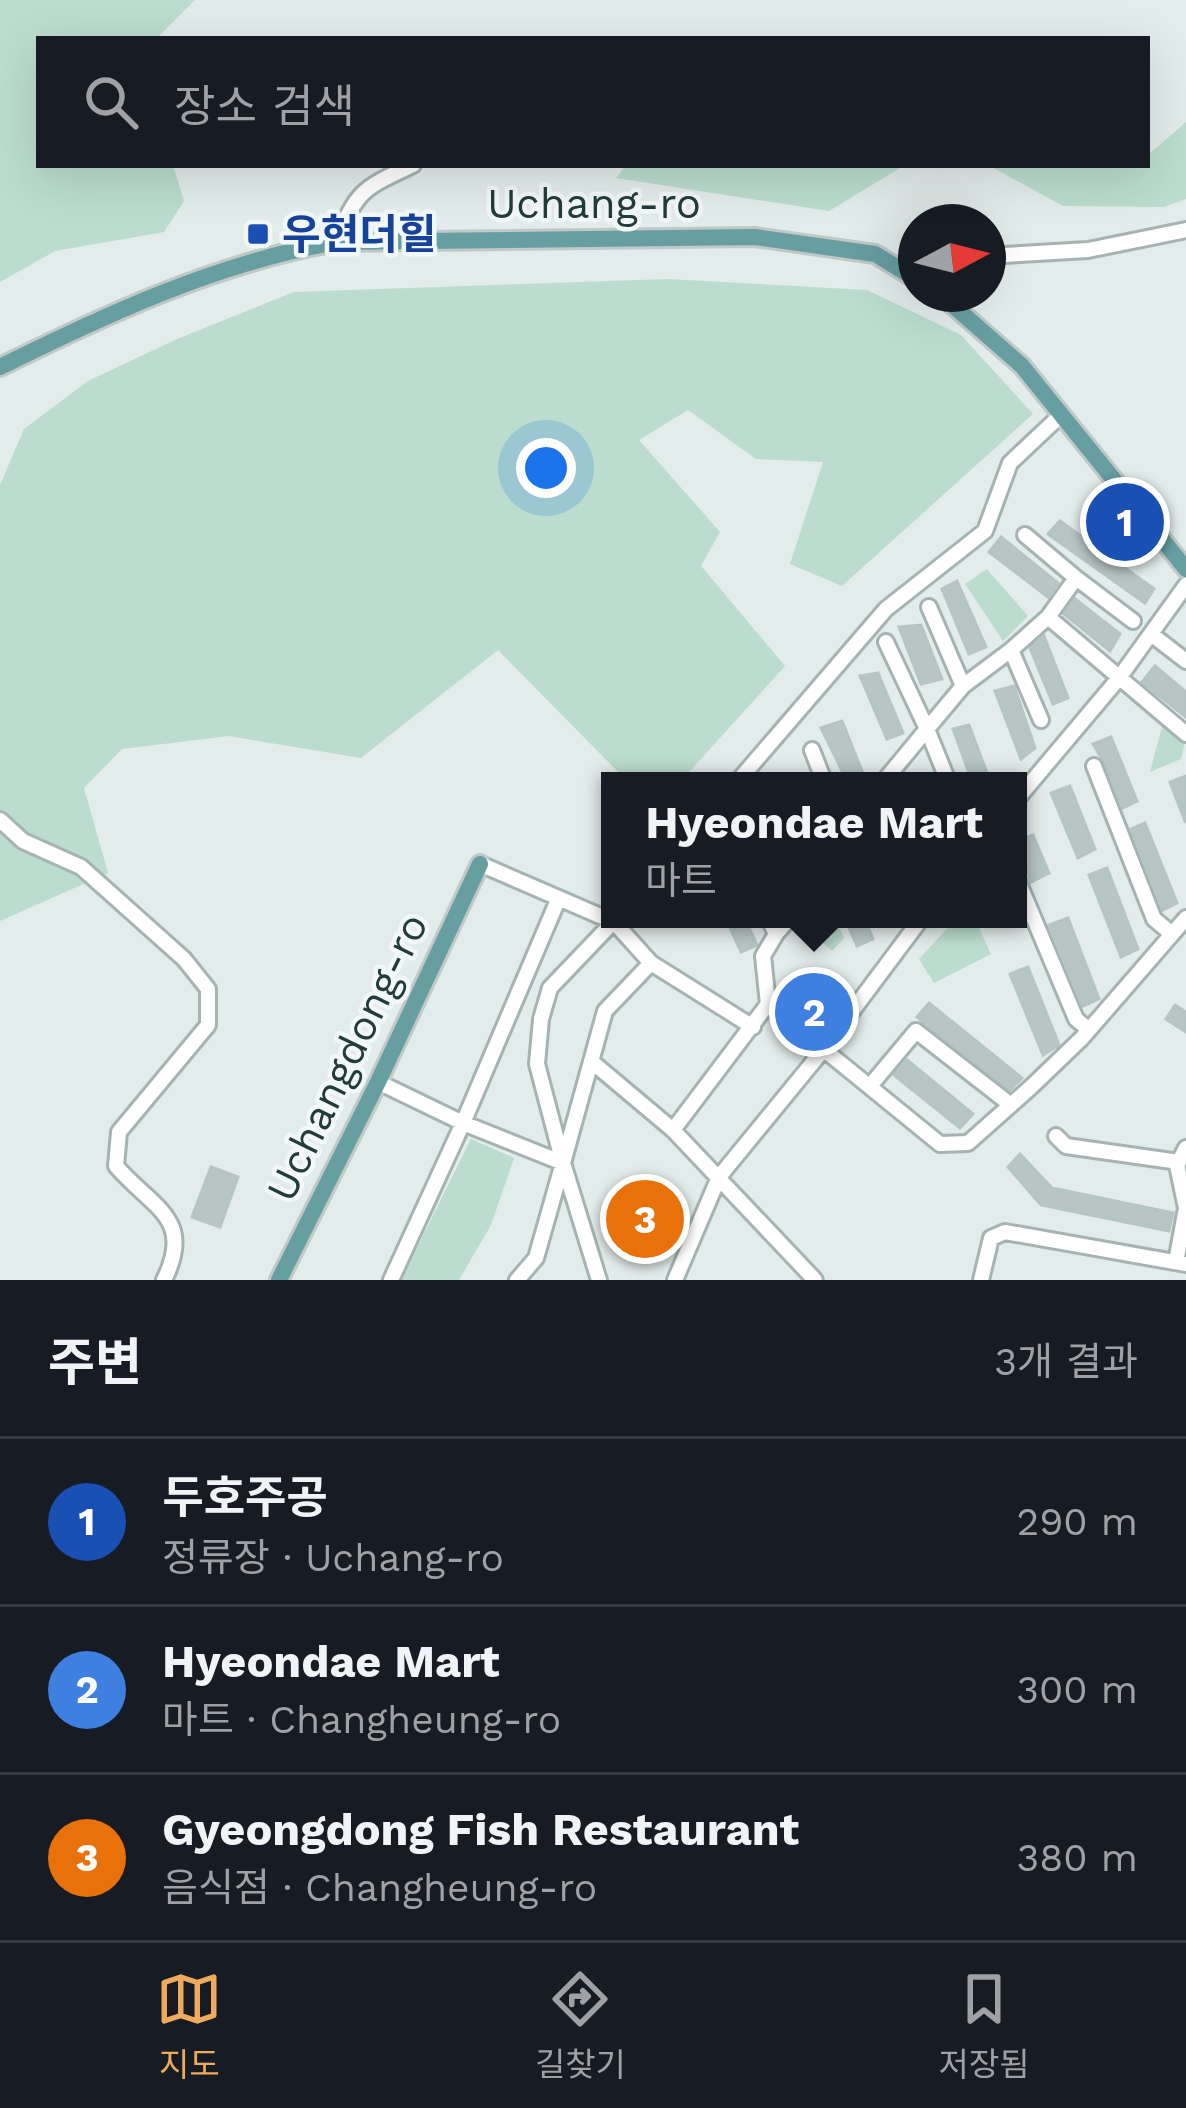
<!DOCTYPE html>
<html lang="ko">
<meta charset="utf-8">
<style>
:root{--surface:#171b24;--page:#242831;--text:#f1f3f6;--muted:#9ea1a6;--line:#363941;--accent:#eeab5d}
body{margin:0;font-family:"Work Sans","Noto Sans KR",sans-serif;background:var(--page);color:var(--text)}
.compass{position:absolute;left:898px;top:204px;width:108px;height:108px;border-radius:50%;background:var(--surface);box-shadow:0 12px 48px #0002;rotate:83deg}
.you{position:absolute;left:546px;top:468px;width:42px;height:42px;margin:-30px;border:9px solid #fff;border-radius:50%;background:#1a73e8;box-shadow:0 0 0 18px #1a73e833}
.badge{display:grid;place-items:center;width:78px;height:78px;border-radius:50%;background:var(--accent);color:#fff;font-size:39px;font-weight:700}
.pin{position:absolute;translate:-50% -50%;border:6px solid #fff;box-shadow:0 3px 12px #0006}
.popup{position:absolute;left:601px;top:772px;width:426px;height:156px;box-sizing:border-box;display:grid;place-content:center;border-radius:0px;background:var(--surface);filter:drop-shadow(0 3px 9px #0005);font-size:39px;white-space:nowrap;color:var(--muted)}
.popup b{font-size:45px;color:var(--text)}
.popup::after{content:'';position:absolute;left:50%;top:100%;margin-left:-24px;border:24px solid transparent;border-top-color:var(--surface)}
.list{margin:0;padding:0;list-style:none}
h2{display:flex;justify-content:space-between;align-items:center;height:156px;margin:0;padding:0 48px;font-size:51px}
h2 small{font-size:39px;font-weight:400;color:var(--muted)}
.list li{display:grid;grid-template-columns:78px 1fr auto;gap:36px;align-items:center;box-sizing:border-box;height:168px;padding:0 48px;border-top:3px solid var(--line)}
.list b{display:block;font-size:45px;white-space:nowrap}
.list p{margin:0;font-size:39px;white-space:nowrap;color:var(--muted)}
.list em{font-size:39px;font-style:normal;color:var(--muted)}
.icon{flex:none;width:66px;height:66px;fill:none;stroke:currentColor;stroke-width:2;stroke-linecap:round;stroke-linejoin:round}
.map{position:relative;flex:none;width:1186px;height:1280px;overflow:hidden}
.search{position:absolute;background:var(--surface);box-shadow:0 12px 48px #0002;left:36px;right:36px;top:36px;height:132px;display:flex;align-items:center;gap:30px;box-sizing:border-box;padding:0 42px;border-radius:0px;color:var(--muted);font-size:45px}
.sheet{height:660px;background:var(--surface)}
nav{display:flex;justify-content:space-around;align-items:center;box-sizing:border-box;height:168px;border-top:3px solid var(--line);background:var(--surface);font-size:33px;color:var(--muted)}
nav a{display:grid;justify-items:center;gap:6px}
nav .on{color:var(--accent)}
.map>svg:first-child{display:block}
.green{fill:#bbdcce}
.building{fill:#b7c6c4;stroke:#b4c5c3;stroke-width:3}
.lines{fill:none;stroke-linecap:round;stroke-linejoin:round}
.minor-casing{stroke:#a5b4b2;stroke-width:20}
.major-casing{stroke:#c1c8c8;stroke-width:22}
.minor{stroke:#fff;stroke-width:14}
.major{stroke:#679ea0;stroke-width:16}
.transit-dot{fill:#1a4fb4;stroke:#f2f8f7;stroke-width:4.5}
.labels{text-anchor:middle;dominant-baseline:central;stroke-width:9;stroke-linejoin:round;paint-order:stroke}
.street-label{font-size:42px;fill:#223c3c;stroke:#f2f8f7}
.transit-label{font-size:42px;font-weight:bold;fill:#164399;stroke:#f2f8f7;text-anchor:start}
</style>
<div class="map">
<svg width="1186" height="1280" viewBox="0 0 1186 1280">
<rect width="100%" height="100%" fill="#e2ecea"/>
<!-- green -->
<path class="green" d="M0,0h195l-39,39h-117v126h134l11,36 -20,31 -109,19 -55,31z
M1186,122v77l-22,8 -101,-1 -75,-41h159v-9z
M626,165h279l-76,46 -213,-33z
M668,279l199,11 94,45 72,79 -191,172 -52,-22 33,-102 -67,-3 -68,-49 -49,30 81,92 -19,34 84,100 -104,115h-54l-129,-131 -137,108 -132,-22 -107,13 -38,39 24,85 -108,48v-436l24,-56 64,-48 89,-42 117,-47z
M987,569l41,47 -25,25 -38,-57z
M1163,723l22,19 -4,17 -31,13z
M818,919h17l9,19 -12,13 -24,-21z
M956,919h19l16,35 -57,29 -15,-24z
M471,1139l43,19 -23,67 -32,55h-58z"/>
<!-- building -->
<path class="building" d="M1060,521l94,68 -9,14 -97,-69z
M1001,537l57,46 -10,14 -59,-45z
M957,581l29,66 -17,7 -27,-65z
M1075,599l45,35 -10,17 -46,-37z
M921,625l21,54 -21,5 -22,-57z
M1044,636l24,62 -15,6 -23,-56z
M1155,666l31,26v25l-44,-35z
M878,673l25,60 -16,6 -27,-63z
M1014,686l21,62 -14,11 -26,-68z
M842,721l24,60h-19l-26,-53z
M969,725l21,56h-18l-19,-52z
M1111,737l26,64 -14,7 -19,-46 -11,-18z
M1186,776v44l-1,1 -15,-39z
M1070,786l25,63 -17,9 -27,-65z
M1145,823l32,80 -14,7 -32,-81z
M1033,835l16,38 -18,9 -13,-41z
M1107,868l31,81 -17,8 -32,-82z
M1068,918l31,81 -16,7 -34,-81z
M726,919h19l12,26 -16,7z
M845,919h20l8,20 -16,7z
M1028,967l31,78 -16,10 -33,-81z
M929,1003l93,75 -12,12 -73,-57 -20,-16z
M1175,1005l11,7v20l-20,-13z
M907,1060l66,54 -13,14 -66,-53z
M1020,1154l32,34 121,25 -4,18 -128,-26 -33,-38z
M211,1167l27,10 -18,50 -28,-10z"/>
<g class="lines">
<!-- minor casing -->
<g class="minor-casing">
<path id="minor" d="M336,242c22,-53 26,-53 77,-77
M988,256l100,-6 98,-20
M1025,535l51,43
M1048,617l28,-39 57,43
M1151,634l35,27
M886,642l41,87 36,-43 -34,-79
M1011,650l37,-33 138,117
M963,686l48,-36 30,70
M812,750l12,31
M1094,766l60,153 18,15
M738,781l148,-172 99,-78 25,-68 51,-48
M884,781l43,-52 21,52
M1018,798l101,-120 67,-93
M0,820l23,21 58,26 103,92 24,30v36l-89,107 -3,34c36,42 79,52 48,114
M480,864l134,58 37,41 102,64
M1018,881l58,138 13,11
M776,934l13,-15
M768,1004l-5,-48 13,-22 -7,-15
M591,1061l82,69 142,150
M378,1082l85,41 100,40
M870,1086l46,-55 95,74
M673,1130l95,-126 172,140 28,-1 63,-56 51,-49 104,-120
M1056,1136l10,10 113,16
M1176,1262l10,-54 -9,-43 9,-17
M391,1280l72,-157 95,-223
M517,1280l19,-22 27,-95 -26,-99 4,-45 9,-31 66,-69
M599,1280l-36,-117 42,-152 46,-48
M675,1280l44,-103 104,-127 98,-131
M981,1280l10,-42 14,-6 181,32"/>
</g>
<!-- major casing -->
<g class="major-casing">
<path id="major" d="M940,294l82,72 164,203
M0,367c107,-53 217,-104 336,-125l419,-5 120,17 41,25
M279,1280l99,-198 102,-218"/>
</g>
<!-- minor -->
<use href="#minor" class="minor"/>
<!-- major -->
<use href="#major" class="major"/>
</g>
<!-- markers -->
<rect class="transit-dot" x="246" y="222" width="24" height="24" rx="6"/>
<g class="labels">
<!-- street labels -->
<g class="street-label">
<text x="594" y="203">Uchang-ro</text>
<text transform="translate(347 1057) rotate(-64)">Uchangdong-ro</text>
</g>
<!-- transit labels -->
<g class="transit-label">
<text x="282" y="234">우현더힐</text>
</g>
</g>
</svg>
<svg class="compass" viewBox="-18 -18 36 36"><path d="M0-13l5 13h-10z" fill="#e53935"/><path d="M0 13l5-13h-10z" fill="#9ea1a6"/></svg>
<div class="you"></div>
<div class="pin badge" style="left:1125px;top:522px;background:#1a4fb4">1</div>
<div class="pin badge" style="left:814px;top:1012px;background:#3f7fe0">2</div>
<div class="popup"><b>Hyeondae Mart</b>마트</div>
<div class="pin badge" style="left:645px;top:1219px;background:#e8710a">3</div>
<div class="search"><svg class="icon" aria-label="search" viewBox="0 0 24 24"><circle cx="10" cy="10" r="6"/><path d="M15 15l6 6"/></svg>장소 검색</div>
</div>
<section class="sheet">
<h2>주변<small>3개 결과</small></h2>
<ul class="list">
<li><span class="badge" style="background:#1a4fb4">1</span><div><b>두호주공</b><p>정류장 · Uchang-ro</p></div><em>290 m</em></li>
<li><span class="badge" style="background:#3f7fe0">2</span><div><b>Hyeondae Mart</b><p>마트 · Changheung-ro</p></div><em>300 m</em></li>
<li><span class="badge" style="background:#e8710a">3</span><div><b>Gyeongdong Fish Restaurant</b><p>음식점 · Changheung-ro</p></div><em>380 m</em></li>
</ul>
</section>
<nav>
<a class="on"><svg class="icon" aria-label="map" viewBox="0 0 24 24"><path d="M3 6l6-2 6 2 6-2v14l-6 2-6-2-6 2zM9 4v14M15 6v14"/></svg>지도</a>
<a><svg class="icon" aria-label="directions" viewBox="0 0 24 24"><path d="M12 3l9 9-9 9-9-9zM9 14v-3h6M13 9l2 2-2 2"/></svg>길찾기</a>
<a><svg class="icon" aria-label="saved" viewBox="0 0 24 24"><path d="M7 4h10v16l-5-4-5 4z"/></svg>저장됨</a>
</nav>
